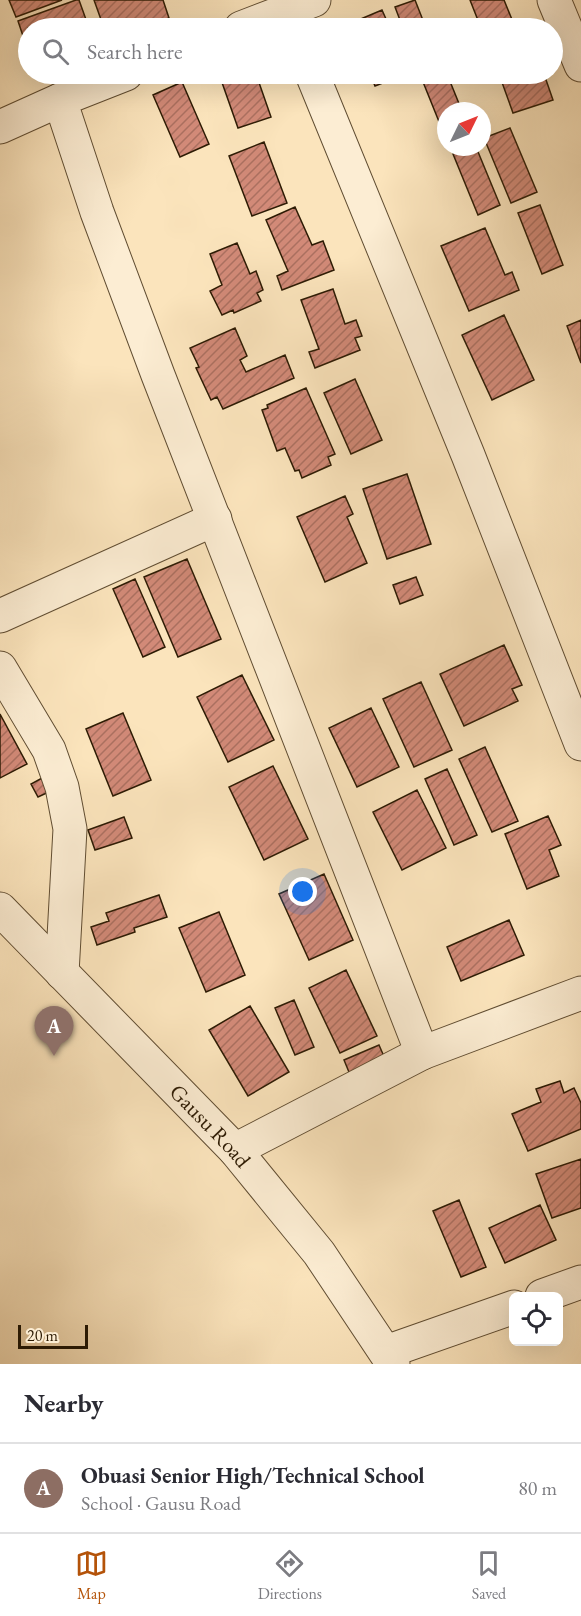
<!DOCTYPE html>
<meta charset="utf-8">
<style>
:root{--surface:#fff;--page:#f7f7f7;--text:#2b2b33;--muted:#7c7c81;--line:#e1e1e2;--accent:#b45309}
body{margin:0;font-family:"EB Garamond",serif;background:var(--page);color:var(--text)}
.controls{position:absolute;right:18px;bottom:18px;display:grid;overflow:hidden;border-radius:9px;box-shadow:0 6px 24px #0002}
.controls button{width:54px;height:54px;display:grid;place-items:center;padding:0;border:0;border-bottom:2px solid var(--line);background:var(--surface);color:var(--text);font:30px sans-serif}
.compass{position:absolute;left:437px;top:102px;width:54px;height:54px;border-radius:50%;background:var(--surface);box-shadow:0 6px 24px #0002;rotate:47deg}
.scale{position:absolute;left:18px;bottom:15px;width:70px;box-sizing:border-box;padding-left:6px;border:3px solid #2d1b04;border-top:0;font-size:16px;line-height:21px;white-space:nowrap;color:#2d1b04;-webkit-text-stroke:4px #fcedd3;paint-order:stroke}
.you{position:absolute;left:303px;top:892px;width:21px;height:21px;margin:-15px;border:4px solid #fff;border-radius:50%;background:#1a73e8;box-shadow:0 0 0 9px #1a73e833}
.badge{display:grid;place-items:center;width:39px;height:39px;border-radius:50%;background:var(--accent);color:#fff;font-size:20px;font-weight:700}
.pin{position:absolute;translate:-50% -50px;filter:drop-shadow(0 2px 3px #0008)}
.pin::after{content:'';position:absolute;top:32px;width:21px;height:18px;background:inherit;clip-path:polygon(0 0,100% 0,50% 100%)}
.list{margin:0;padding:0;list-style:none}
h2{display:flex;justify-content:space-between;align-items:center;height:78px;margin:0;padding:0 24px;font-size:26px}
h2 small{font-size:20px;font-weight:400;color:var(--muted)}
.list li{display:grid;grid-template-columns:39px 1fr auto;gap:18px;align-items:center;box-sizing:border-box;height:90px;padding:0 24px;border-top:2px solid var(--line)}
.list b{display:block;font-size:22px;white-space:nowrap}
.list p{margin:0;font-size:20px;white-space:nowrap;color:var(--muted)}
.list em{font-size:20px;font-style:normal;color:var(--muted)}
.icon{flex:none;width:33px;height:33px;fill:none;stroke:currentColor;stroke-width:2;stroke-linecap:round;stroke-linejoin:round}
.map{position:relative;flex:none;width:581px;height:1364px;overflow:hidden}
.search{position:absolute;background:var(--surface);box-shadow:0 6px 24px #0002;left:18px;right:18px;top:18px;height:66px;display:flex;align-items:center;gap:15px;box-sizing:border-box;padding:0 21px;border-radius:33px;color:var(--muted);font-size:22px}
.sheet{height:168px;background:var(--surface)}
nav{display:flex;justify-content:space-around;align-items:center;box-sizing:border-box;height:84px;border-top:2px solid var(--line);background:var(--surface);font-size:16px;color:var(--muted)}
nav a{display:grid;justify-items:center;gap:3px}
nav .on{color:var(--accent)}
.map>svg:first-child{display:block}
.building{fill:url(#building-hatch);stroke:#2d1b04;stroke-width:1.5}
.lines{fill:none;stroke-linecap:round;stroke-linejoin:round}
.minor-casing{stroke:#604d32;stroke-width:35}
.minor{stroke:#fcedd3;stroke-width:33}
.labels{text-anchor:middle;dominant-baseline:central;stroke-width:6;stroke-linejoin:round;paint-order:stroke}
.street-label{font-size:22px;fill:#2d1b04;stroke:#fcedd3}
</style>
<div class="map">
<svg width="581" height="1364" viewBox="0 0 581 1364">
<defs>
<pattern id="building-hatch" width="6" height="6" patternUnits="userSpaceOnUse" patternTransform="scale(1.5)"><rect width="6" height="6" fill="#d28a78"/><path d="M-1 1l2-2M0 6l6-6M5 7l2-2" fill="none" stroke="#ab7060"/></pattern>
</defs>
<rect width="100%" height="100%" fill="#fbe4bc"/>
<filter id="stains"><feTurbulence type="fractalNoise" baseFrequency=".00333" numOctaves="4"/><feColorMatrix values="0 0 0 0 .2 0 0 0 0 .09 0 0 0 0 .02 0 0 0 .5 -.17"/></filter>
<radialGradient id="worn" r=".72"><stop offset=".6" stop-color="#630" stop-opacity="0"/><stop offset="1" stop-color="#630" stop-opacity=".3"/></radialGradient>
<!-- building -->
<path class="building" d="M9,0h53l-46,17z
M76,0h3l10,28h-61v23l-10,-30z
M94,0h69l6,18 -30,10h-35z
M415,0l11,28h-23l-8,-21z
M470,0h34l9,22 -18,6h-14z
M382,10l8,18h-39l-2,-4z
M219,74h37l15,43 -33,11z
M370,74h36l-31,12z
M430,74h17l15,37h-16v28l-25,-62z
M499,74h45l9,26 -40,13z
M182,82l27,62 -29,13 -27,-62z
M510,128l27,64 -26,11 -27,-65z
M264,142l23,61 -35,13 -23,-60z
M472,147h4l24,58 -22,10 -25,-61z
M540,205l23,60 -21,9 -24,-61z
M295,207l17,38 11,-4 11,29 -52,20 -5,-14 11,-5 -22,-51z
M485,228l20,47 7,-3 7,18 -50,21 -28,-65z
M237,243l13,31 6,-3 7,19 -6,3 4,8 -27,12 -1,-3 -11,5 -12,-24 12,-6 -12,-31z
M333,289l12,35 11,-4 6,16 -7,2 5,12 -45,18 -6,-16 10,-3 -18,-49z
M504,315l30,65 -42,20 -30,-65z
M581,320v43l-14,-37z
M235,328l12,28 -7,4 6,12 39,-17 9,23 -71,31 -6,-12 -6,3 -15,-32 3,-1 -9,-19z
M355,379l27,61 -31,14 -27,-61z
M306,388l29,66 -7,3 3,8 -29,13 -3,-8 -4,1 -10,-23 -8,3 -15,-41 6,-2 -1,-3z
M407,474l24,70 -44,15 -24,-70z
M345,496l8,18 -6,3 20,46 -42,19 -28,-65z
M187,559l34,80 -43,18 -34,-80z
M416,577l7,18 -23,9 -7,-19z
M135,579l30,68 -22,10 -30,-68z
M504,645l18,40 -10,4 6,12 -54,25 -24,-52z
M242,675l32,65 -46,22 -31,-65z
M421,682l31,68 -38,17 -31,-68z
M371,708l28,59 -42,20 -28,-59z
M123,713l28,67 -38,16 -27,-67z
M0,714l27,50 -27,14z
M485,747l33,74 -26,11 -33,-73z
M273,766l35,73 -44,21 -35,-73z
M447,769l30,66 -23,10 -29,-66z
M42,778l7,14 -11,5 -7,-13z
M417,790l29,58 -44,22 -29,-58z
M548,816l13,29 -12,5 10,26 -32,13 -22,-55z
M124,817l8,21 -37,12 -7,-20z
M324,874l29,66 -44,20 -30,-66z
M159,895l8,22 -33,11 1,4 -38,13 -6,-18 18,-6 -3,-8z
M219,912l26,63 -39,17 -27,-64z
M509,920l15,35 -63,26 -14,-34z
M346,970l31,66 -37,17 -31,-65z
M294,1000l20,47 -19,8 -20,-47z
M250,1006l39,66 -41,24 -39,-66z
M379,1045l7,16 -35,16 -7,-17z
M560,1081l4,12 10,-5 7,15v26l-53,22 -16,-37 29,-12 -5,-13z
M581,1159v49l-29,10 -16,-44z
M459,1200l27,67 -25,10 -28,-66z
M540,1205l16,35 -51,23 -16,-35z"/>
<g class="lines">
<!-- minor casing -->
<g class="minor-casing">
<g id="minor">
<path d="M554,0l27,65"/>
<path d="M241,28l73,-28"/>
<path d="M126,74l-66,26 37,112 61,163 264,678"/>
<path d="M312,74l156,381 113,289"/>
<path d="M0,127l60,-27"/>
<path d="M0,616l215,-97"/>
<path d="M0,668l49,82 13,37 8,42 -8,144"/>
<path id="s1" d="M0,909l235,241 84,103 74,111"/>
<path d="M235,1150l187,-97 159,-60"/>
<path d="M542,1296l39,-14"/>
<path d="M386,1352l128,-45"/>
</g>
</g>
<!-- minor -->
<use href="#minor" class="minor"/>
</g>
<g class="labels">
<!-- street labels -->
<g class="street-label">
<text stroke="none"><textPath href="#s1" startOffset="302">Gausu Road</textPath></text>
</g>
</g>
<rect width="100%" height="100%" filter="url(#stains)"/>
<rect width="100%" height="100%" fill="url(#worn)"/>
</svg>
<div class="controls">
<button><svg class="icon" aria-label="locate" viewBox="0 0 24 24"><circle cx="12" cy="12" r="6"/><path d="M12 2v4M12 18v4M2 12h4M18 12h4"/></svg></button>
</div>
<svg class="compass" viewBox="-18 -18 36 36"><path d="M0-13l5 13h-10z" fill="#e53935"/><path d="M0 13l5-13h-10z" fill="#7c7c81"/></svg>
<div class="scale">20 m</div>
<div class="you"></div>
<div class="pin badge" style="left:54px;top:1056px;background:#8d6e63">A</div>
<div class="search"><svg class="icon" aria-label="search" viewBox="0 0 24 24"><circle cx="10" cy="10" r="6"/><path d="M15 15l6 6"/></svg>Search here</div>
</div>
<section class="sheet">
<h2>Nearby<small></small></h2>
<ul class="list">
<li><span class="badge" style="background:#8d6e63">A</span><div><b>Obuasi Senior High/Technical School</b><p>School · Gausu Road</p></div><em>80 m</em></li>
</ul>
</section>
<nav>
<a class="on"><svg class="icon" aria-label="map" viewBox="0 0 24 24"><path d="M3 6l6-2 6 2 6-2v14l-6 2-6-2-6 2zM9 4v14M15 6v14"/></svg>Map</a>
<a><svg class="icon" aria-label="directions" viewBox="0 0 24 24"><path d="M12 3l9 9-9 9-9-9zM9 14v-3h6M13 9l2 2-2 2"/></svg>Directions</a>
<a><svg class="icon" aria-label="saved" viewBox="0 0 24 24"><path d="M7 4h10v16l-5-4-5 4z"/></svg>Saved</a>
</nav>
